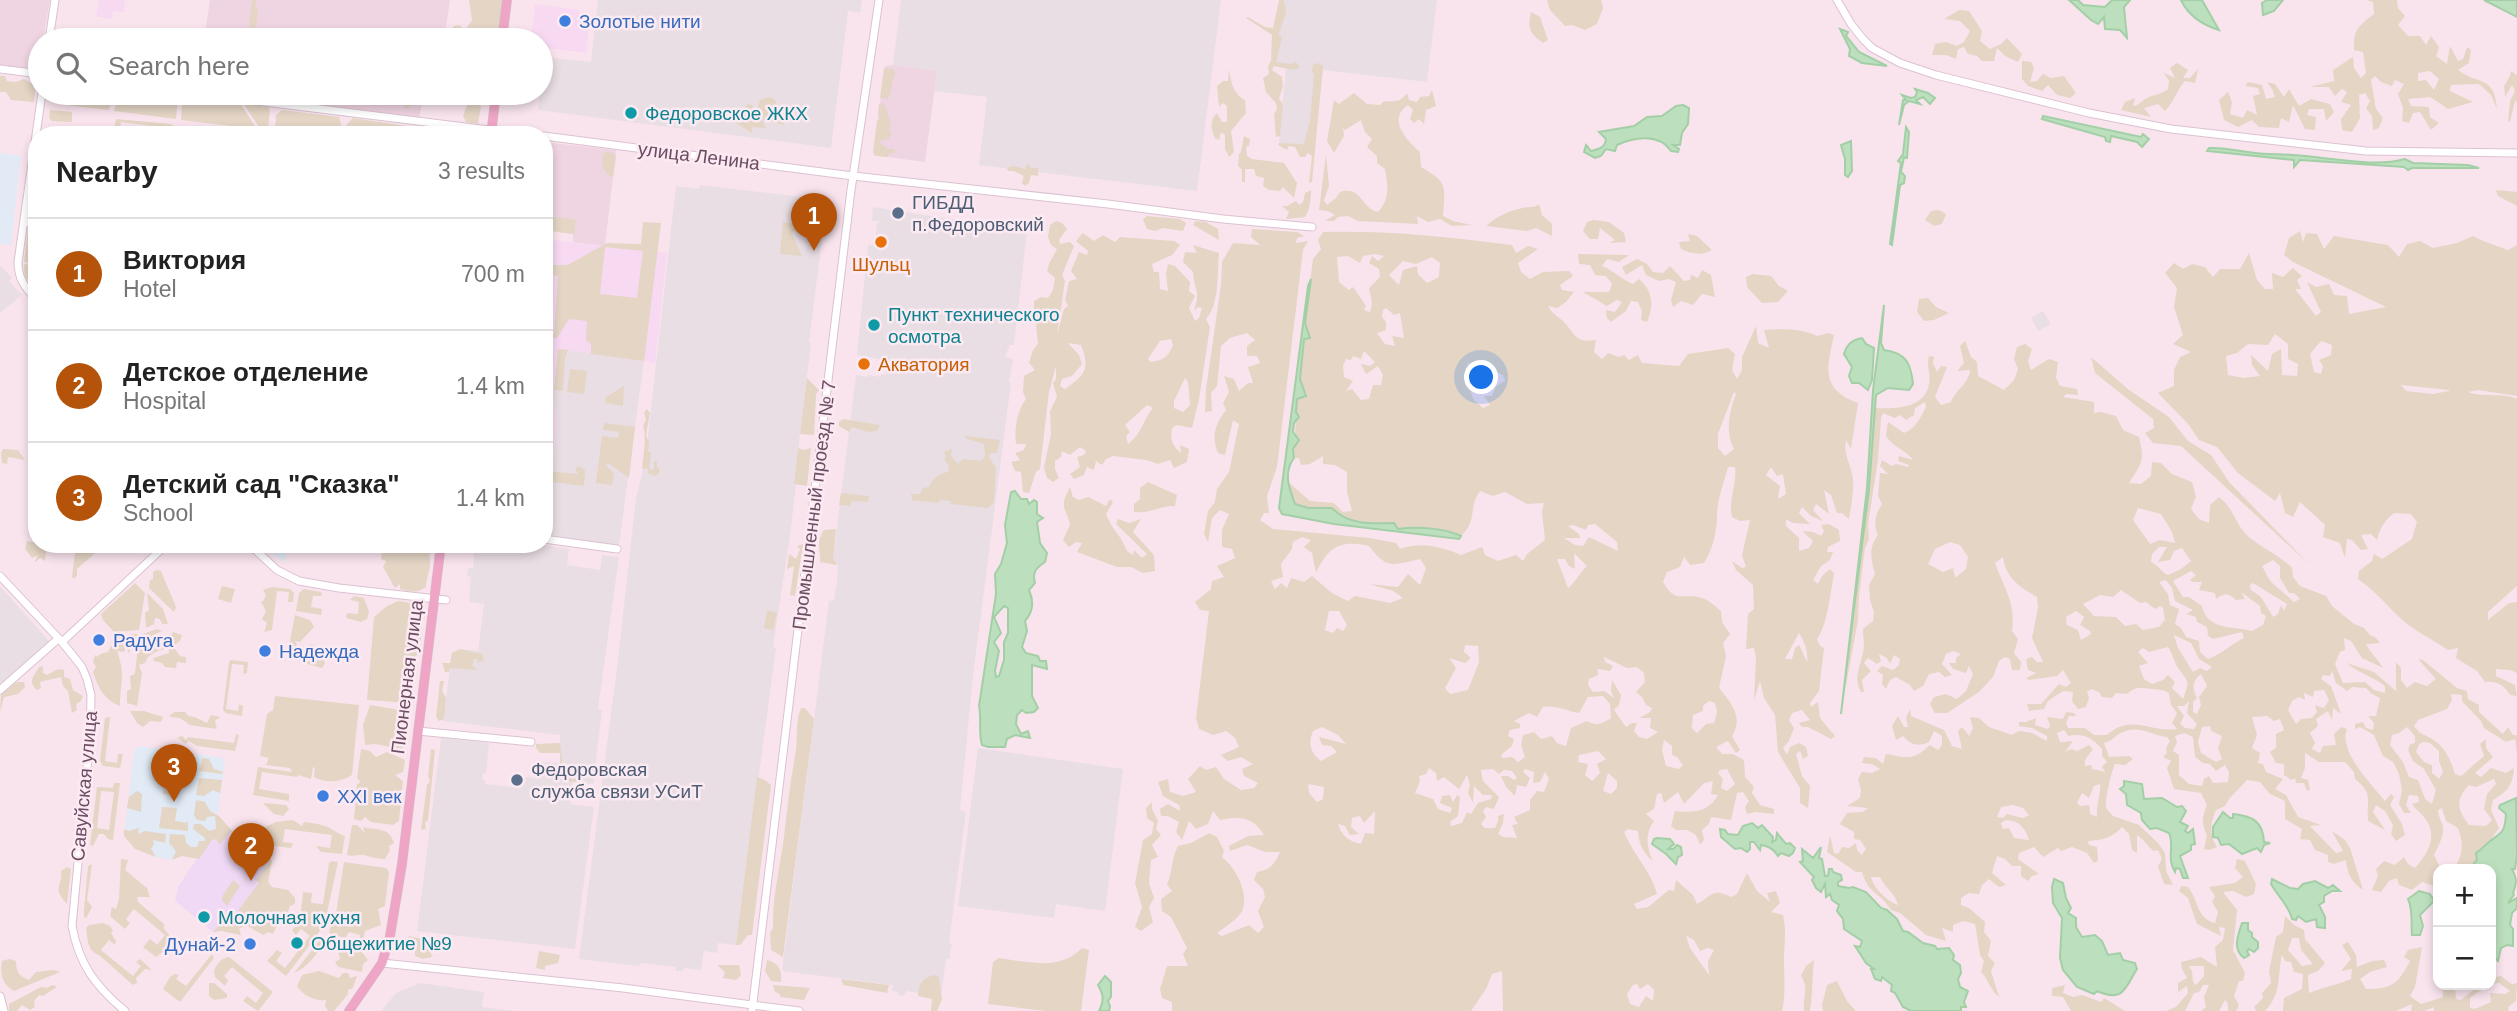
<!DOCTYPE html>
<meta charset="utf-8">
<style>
:root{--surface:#fff;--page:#f6f6f6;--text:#222;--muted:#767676;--line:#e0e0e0;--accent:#b45309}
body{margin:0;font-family:Arial,sans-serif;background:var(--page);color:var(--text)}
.controls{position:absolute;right:21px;bottom:21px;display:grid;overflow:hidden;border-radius:14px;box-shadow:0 4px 10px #0003}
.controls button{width:63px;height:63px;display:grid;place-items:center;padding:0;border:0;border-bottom:2px solid var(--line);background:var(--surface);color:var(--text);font:35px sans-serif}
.you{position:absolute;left:1482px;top:378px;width:24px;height:24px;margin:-18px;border:5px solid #fff;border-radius:50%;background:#1a73e8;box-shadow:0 0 0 10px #1a73e833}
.badge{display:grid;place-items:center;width:46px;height:46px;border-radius:50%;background:var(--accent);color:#fff;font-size:23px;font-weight:700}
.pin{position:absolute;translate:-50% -58px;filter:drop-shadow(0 2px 4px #0008)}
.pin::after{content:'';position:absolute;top:37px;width:24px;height:21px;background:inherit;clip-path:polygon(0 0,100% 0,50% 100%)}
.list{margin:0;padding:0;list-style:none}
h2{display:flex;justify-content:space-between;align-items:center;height:91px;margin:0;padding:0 28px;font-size:30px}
h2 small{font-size:23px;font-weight:400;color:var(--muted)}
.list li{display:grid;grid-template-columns:46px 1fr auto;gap:21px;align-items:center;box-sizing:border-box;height:112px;padding:0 28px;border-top:2px solid var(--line)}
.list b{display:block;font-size:26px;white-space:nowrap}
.list p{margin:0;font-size:23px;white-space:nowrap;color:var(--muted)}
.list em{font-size:23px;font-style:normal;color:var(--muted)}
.icon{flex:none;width:38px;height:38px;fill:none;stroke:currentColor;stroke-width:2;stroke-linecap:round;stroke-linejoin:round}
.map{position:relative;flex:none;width:2517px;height:1011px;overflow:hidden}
.search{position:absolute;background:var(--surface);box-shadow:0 4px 10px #0003;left:28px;top:28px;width:525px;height:77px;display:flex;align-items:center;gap:18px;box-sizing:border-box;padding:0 24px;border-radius:38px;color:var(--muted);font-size:26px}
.panel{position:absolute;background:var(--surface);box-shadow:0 4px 10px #0003;left:28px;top:126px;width:525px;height:427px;border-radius:28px}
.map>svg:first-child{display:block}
.residential{fill:#efd4e2}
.commercial{fill:#f7d9f1}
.industrial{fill:#e9dee4}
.education{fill:#e1eaf5}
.medical{fill:#f0d9f5}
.green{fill:#e4d5c5;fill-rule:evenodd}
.water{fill:#bcdfbe;stroke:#a3cfa7;stroke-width:2;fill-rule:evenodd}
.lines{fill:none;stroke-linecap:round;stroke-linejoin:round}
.minor-casing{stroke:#dcc1d1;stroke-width:9}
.major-casing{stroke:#d0c6cd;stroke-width:10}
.minor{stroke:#fff;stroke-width:7}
.major{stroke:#efa5c6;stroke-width:9}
.shop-dot{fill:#3f7fe0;stroke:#fceaf2;stroke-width:2.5}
.culture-dot{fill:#0f9aa8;stroke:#fceaf2;stroke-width:2.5}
.service-dot{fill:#5c6f8a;stroke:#fceaf2;stroke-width:2.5}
.food-dot{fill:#e8710a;stroke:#fceaf2;stroke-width:2.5}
.labels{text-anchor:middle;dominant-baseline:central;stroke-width:5;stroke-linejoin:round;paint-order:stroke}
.shop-label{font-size:19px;fill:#366cbe;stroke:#fceaf2;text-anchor:start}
.culture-label{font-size:19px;fill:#0d838f;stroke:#fceaf2;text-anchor:start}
.street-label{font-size:19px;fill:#6d4d64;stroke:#fceaf2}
.service-label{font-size:19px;fill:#4e5e75;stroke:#fceaf2;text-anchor:start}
.food-label{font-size:19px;fill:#c56008;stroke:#fceaf2}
</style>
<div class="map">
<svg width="2517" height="1011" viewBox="0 0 2517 1011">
<rect width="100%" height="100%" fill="#f9e4ee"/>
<!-- residential -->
<path class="residential" d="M0,0h50l-7,40h-3l-1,23 -9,6 -30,-4z
M210,0h240l-6,40h-240z
M893,65l44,6 -12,91 -52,-7 12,-89z
M222,93h202l-5,26z
M544,142l72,8 -11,96 -32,-4v-8l-29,-4z"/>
<!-- commercial -->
<path class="commercial" d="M99,0h26l-1,12 -11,-1 -1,8 -16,-3z
M535,4l44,6v5l11,1 -4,37 -45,-6v-7h-10z
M544,239l123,14 -12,110 -97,-14 -5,50 4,21 -6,51h-7z"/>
<!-- industrial -->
<path class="industrial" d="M598,0h264l-2,13 -12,-2 -17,137 -293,-38 3,-24h3l1,-12 -3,-1 2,-16 47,5z
M901,0h320l-24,191 -218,-26 8,-68 -53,-6 2,-20 -43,-6z
M1281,0h156l-10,82 -104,-12 -9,75 -35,-2 7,-75 -12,-2z
M700,185l127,15 -18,142 2,1 -17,141 2,1 -6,51 -17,111 3,1 -40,297 -18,-2 -1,10 -13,-2 -3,19 -17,-2 -1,3h-7v-4l-35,-4 -2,3 -60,-7 39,-299 18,-162 9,-36 31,-276 23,3z
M873,207l154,24 -13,114h-4l-5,11 8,4 -4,22 2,1 -38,293 -13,134 6,2 -17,131 3,1 -3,15h-3l-5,37h-23v-3l-11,-2 -4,5 -5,-1v-3l-6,-1 1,-6 -111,-14 47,-370 5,-1 3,-18 1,-18 -5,-4 23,-185 12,2v-2l13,2v-3l5,1 2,-14 -31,-6 11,-110 14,-1 -7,-1 2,-20 6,-1 -11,-1z
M0,265l12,13 -3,3 13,14 -22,18z
M2043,311l8,13 -13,7 -7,-13z
M558,349l86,12 -25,184 -75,-10v-64h8l5,-51 -4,-21z
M475,544h61l33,5 -2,16 33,5 2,-15 17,2 -21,152 4,1 -9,74 -20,-2 -3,22 24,3 -19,142 -158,-18 24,-193 48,5 -3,30h-3l-1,6 3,1v4l36,4 3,-11 15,1 1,-16 20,1v-28l-117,-14 9,-68 8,-4 18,2 6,-47 -15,-2 2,-25 -4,-1 1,-8h5z
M0,586l49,55 -49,45z
M978,748l145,21 -18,142 -49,-7 -2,14 -96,-12z
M420,983l64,9 -2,15 32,4h-133l15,-18z"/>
<!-- education -->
<path class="education" d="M0,153l21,3 -10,89 -11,-1z
M261,544h26l-2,19 -16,-12z
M141,746l81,12 3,4 -10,69 -17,24 -20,-2 -6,7 -16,-3 -32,-21 10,-87z"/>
<!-- medical -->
<path class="medical" d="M217,820l55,41 -39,68 -20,3 -38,-31 3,-14 37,-56z"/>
<!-- green -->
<path class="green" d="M252,0h5l-2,8h3l-3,30 -7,2z
M469,0h34l-5,39 -48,-7 4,-6 5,-1 6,5 7,-10z
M1279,0h4c8,14 -3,22 -4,35l3,3 -6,24 15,2 5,-2 4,6 -6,2 -20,-4 -2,4 10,7 1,9 -4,13 4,5 -3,32 -4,1 -2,-23 3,-5 -1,-6 -10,-11 -3,-14 6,-4 -1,-8 3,-5 1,-26 -26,-17 2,-1 17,10 8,1z
M1547,0h54l2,8 -6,16 -12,6 -13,-5 -7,1 -15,-16z
M2366,0h31l1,8 7,8 -7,9 10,11h12l6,9 5,-9 8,11 -3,9 11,8 3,-18 8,15 5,-2 4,-12 4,3 -2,13 -11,7c21,16 36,4 39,39l-6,-14 -12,-11 -28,1 -1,6 23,11 -25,7 -18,-12 -22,2 3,7 18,1 1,10 9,6 -8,7 -11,-18 -7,1 -4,10 -7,-2 1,-13 -5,-14 6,-10 -9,-4 -3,6 -11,-4 -6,-6 -4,4 5,29 7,9 -4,10 -6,2 -1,-14 -6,-8 4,-7 -5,-8 -6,2 1,23 -8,14 -10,-2 -1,-11 10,-14 -10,-3 6,-10 -5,-3 -7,7 -6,-9h-19l24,-6 -1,-11 20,-13 1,11 7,10 5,-5 -3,-21 -9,-2c-1,-21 5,-24 20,-36l-1,-12zM2430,71l9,8 -5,11 -8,-10 -8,1v-8z
M1959,10l10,1 13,20 -2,10 10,8 11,-5 6,-6 15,16 -4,8 -13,-6 -8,-8 -3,13h-12l-5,-5 -9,-2 -4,-7 -6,2 -2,10 -10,-4h-14l3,-11 11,-2 11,4 7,-4 6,-11 -10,-10 -16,-2z
M1531,12l9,5 8,23 -5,3c-13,-9 -16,-15 -12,-31z
M2022,61l9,1 3,6 -4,14 7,-1 6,-7 8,4 13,-2 12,17 -6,5 -13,-3 -9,-10 -6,6 -14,-5 -6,-7z
M1318,63l5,3 -11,116 -3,1 3,-27 -4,-3 -3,4h-5l-5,-10 -6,-1 -2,4 -9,-5 1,-2 25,1 6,-24 4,-45 -2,-4 1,-6z
M2177,63l11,7 -5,8h7l8,-9 -3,14 -10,-2c-9,10 -11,21 -20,30l-7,-7 -14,4 7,9 -30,-7 4,-8 10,-4 -2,8c7,-1 8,-5 14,-8 8,-4 13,-3 21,-9l1,-8 -5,-8 11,5 -5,-10z
M884,68l9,1 2,5c-4,8 -2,16 -7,25l-8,-1z
M1229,69c2,13 4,25 16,31l1,13 -15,18 3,21 -5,5 -4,-8v-14l-4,-3 -2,8 -4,-2c-4,-9 -6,-17 2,-25l5,9h5v-16l-4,-3 -4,4 -2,-21 6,-5h5z
M2511,71l6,4v28l-2,-2 -5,21 -2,-1 2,-20 5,-10 -3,-6 -7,12 -1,-11 6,-10z
M0,76h5l2,5 8,1 9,-3 12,7 -2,16 -23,-2 -5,-8h-6z
M2248,82l14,3 4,14 9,-2 -3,-8 -5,-7 8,2 9,13 5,-8 10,17 12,-7 19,5 4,8 -8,9 -2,-12h-15l-2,6 9,2 -1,13 -10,-1 -12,-24 -4,17 -8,-4 -2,10 -20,-1 -7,-7 -14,7 -14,-7 -5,-20 9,-8 4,10 -2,12 13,4 4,-8 10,5 -4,-19 7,-2 -2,-6 -13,-2z
M1432,90l4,16 -10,4 -2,14 -5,-5 -5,4 -4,-4 3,-9 -5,-5c-21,14 -2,35 12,47l1,15c27,16 24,17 22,49l10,5 19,4 -20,1 -12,-7 -12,3 -11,-6 1,8 -60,-3 -10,-5 -10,1 -4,4h-9l10,-6 -7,-4 -9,-1 7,-55 3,31 -5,14 3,5 9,-7 4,-6c21,-7 21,16 38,20 12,-13 10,-26 7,-43l-8,-6v-7l-10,-9 5,-8 -7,-7 -4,-12 -16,10 -2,-2 1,8 -10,17 -7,-12 7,-41 5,4 15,-11 13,11 13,1 4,-4c10,1 17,1 23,-8l2,7 8,2 3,-5 9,-1z
M56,93h57l-4,17 -45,-5 -9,-10z
M119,93l55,2 4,4 -2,20 -62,-8z
M340,93h71l5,8 -5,1 -2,7 -5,-1 -1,-6 -13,-2 -7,-5c-8,6 -18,3 -27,1l-6,4 -1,-4z
M461,93h17l3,13 -3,18 -12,-2 -3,-6 4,-11 -6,-3z
M768,97l6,2 5,8 -4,5 8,7 1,6 -22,-5 4,8 -14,-1v6l-16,-10v-7l7,-4 4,-8 6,1 -3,7 5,3 5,-15z
M198,98l42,5 17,26 -76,-9 1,-17z
M243,103l24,3 3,3 -2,21h-7z
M879,104l6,1 6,20 -2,6 3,3 -4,5 -7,1 -1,3 8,6h7v4h-5l-3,4 -11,-1 -3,-4 4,-31 3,-2 -2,-4z
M50,110l22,2v10l-20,-1 -3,-3z
M282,110l57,7 2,7 -2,11 -64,-3 1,-17z
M353,118l67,10 -1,7h-74l2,-11z
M116,119l55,5 3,2 -1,9h-7v-7l-45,-6 -1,5 -6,1z
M186,127l43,4 3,4 -46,-4 -1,4h-6l1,-7z
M1244,136l6,3 -1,7 -3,1 1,9 5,3 32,4 13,20 -3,15 -11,-11 -3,4 -11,-1 -6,-4 1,-8 -8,-2 -2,-7h-9v13h-3v-12l-4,-4 1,-12 2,-2z
M605,152l9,1 2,4 -3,20 -6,-3 -5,-7 1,-12z
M37,160v61l-6,-1 -2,-3z
M1029,164l2,4h7v8l-7,-1 -2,8 -4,3 -3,-3 2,-7 -10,-5h-6l-1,-3 6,-2 13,3v-4z
M1311,190c0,8 -1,20 -6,27l-19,2 3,-7 -7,-6h5l9,-5 3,4 4,-3 2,-9z
M2496,190l21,2v14l-19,-10z
M1539,204l3,11 10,9v12l-16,-8 -9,3 -41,-5c9,-9 24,-16 37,-18 7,-2 9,1 16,-4z
M1939,210l7,4 -4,10 -8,2 -9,-6 6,-9z
M549,216l27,4 -2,14 -30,-4 3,-1z
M1147,216l33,3 6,4 -3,8 -20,-3 -8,3 -8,-2 -4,-10z
M1594,220l15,2 15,11 2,9 -17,1 6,-3 -15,-12 -2,11h-8l-7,-8 4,-9z
M1056,221l6,2 5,6 -8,11 1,4 10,-2 4,4 -12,29 3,6 -8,54 7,-26 4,-3 -3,-6 4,-19 8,-2 -6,-8 8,-19 8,3 1,-4 -12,-10 7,-8 11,8 9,-6 12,7 5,-5 54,4 6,4 -8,10 -20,9 2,8h5l1,17 8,2 -2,-17 2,-10 7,2 15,16 -1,9 6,5 -6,12 6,13 4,-3 3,-10 -4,-1 -4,4c7,-22 0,-20 -1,-39l-10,-10 2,-10 12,1 -4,-8 26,8c-2,20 1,51 -13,66l4,8 -11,72 -7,29 -15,-3 -5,3c-2,11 0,18 9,25l-1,-8 9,4 -2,13 -13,6 -4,-8 -12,4 -12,-4 -33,-4 -7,3 -4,6 -6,-4 -2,9 -7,-3 -3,8 -10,4 -4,-5 10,-7 -3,-10 7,-2 2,-4 -6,-4 -10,8 -8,-4 -1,6 -6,4v8l4,9 -6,4 -6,-4 -3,-11 7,-33 -1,-23 7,-14 -4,-14 3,-4v-13l-7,26 -9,77 -4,3 -7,21 -6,-1 -2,-20 -6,-1 -4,-9 9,-2 -5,-7 9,-3 2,-6h-10c-2,-14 1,-34 10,-45l-3,-7 1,-16 11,-6 -6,-7 4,-13 5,-6 -2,-20 4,-6 -6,-5v-12l7,-4 7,1 5,-8 2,-12 -8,-7 2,-7 8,-15 -6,-4 -3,-8 2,-12zM1171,339l2,6c-5,12 -9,15 -22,17l-3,-3 12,-18zM1068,343l13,2c9,23 5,30 -16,44l-5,-3 2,-7 10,-3 10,-12 -3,-9zM1185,378l3,4 2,23 -7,7 -9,-4v-7zM1147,405l6,3c-10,12 -12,27 -25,36l-2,-8 4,-4 -5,-7z
M1195,221l11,1 12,7 1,11 -26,-15z
M643,222l18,1 -17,138 -53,-7v-10l-5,-4 1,-19 -18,-2 -12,19h-13v-3h10l4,-59 -13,-2 -1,10v-19h24l39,-22 34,1zM605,247l38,4 -6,47 -37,-4z
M783,222l14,2v8l-4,-1 -1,3 10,22 -22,-2z
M32,226h5v38l-13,-2 4,-33z
M1252,229l45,3 7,4 -7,2 -1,5 12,-2 -5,9 -26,217 -10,29 2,17h-5l-4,7 13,9 97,9 26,5 4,6c19,-8 43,-2 61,6l21,-8 3,8 13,6 18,-6 7,6 4,-7 18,-14 -3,-28 2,-9 -17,1 -22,-12 -12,4 -13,-5c-12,16 -2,29 -19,45 -17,-8 -45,-10 -63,-7l-5,-6c-22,1 -45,2 -61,-15h-24l-13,-4 -8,-23 23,20 24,2 9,9 9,-1 -5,-19v-20l-12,-7 -12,-1v-8l-13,8 -9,1 -2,-7h-5l3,-60 6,-8 -3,-11 4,-40h5l-4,-16 8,-64 8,-10 -3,-9 5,-8c64,-2 126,5 189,13l4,8 12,-7 10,3 -20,14 3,9 9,7 13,-7 26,-1 4,5 -13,9 2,5 12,2 -8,10 -9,6 -9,-2c4,8 10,10 16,16 12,13 11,21 32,18l-2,12 8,7 6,-6 11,4 5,-2 5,5 9,-5 4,8 37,3 9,-12 40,-6 7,6 -3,16 5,9 5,-9v-13l14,-31 2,17 11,5 -5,-18c18,-1 36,-2 53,6l12,-3 5,2c-7,33 -14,54 24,68l-7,46 -5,-9c-3,15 5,24 7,39 1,13 -2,27 -4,40l-7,-6h-5l-6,-18 -7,-5 5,24 -13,-10 -3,6 10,11 -12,-5 -9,-9 -3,6 11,11 -17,-1 -7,-4v7l13,12v13l10,-3 4,-7 -11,-10 11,1 8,4 3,-5 -3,-6 8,-1 10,6 1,11 -12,6 -1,5h6l-3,8 -9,6 -8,14 5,4 4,-8 8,-7 4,4c-3,17 -7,54 -17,66l3,7 4,2 -5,43 -9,12 1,4 7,-5 2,16 15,18 -4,3 -23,-12h-6l-3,-4 11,-3 -8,-10 -10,3 -3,7 5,8 -5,13 -6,7 4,7 3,-8 9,-4 7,4 2,9 -5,3 -3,-8 -4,3 6,22 8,10 -2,22 -8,-5v-15l-22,-36 -3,-37 -11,-17 -4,-17 -6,19 2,-42 -2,-10 -8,1 2,-35 6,-5 -1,-24 -17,-15 -4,-9 10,7 4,-1 -4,-12 8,-35 -10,1 -8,-4c-4,-17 5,-32 3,-50h-7c-4,15 -11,34 -11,48 0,16 -4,34 -13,48l-14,2 -6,-8 -4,10 -13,5 -4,10c13,23 20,10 39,16 7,2 14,9 19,13l1,11 8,12 -7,9 3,13 -7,32c12,15 25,29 13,48l8,14 -4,3 -8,-12 -12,6 6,7h11l11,6 1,17 9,10 -2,6 8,12 14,4v5l-19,-2 -8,2 -2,-7 4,-6 -6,-9 -6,1 -6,27 -20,-3 -2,7 -7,6 2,10 -4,5 -4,-10 -9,-5h-11l-5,-4 4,-15c18,2 34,1 43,-16l-7,-1 2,-13 -9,2 -20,21 -6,-12 -14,11 -3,-10 -4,1 -3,15 -8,5 8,7c-9,12 -8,26 -1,40 -11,-9 -14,-17 -15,-30l-10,-2 -4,3c9,22 27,39 33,62l-23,10 3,5 11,-2 21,-17 5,1 2,-11 17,15 4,9c16,-9 15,-16 34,-7l6,-3 10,-21 10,18 13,11 -3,-9 9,-2 4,12 -9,9 12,3c4,18 1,27 1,45 0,17 2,34 -2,51h-279l-1,-40 -10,3 -6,15 -15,22h-299v-9l-10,-4 -2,-9 7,-23h21l-5,-12 4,-6 -16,-31 -9,-6 -1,-12 11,-8 -5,-7c6,-13 4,-25 11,-38l13,-3 18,-10 8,4 7,14 -2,6c13,10 28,36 20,54 -4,8 -17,16 -25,22l5,3 27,-11 9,8 6,-6 -6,-16 7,-14 -2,-8 -9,-9 3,-8c13,-2 18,-8 23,-20h-15l-18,-7 -17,6 -1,-5 19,-10 16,-1c-11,-19 -25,-19 -44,-15l-7,-9 -5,13 -12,5 -7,-8 -7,19 -6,-8 3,-10 -11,-6h-7l-1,-7 8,-5 12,7 -1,-6 -16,-9 -5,-14 10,-3 2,13 13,4 13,-4 -8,-13 12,-13 6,4 10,-3 8,12 17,11 13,-2 4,-5 -14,-7 -2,-7 11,-5 -12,-7 -13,4 -7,-6 18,-8 -4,-9 -9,-7 -13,4 -14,-6 -3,-11 13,-107 -9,-1 -5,-8 16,-13 1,-8 12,-4 -7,-11 18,-8 -3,-9 -10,-2v-17l7,-16 -9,-4 -8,8 -4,24 -4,-8 4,-23 7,-9 2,-13 12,-17 10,-48 -6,-4 -8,35 -7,-2c-7,-16 -3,-29 8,-43l-3,-7 6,-11 -5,-16 10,3 5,12 9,-8h5l-5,-16 12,-4 -3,-7h-10v-10l8,-6 -8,-7 -17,5 -9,8 -4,40 -6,7 1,18 -7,1 1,-23 15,-104 1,-23 11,-19 27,2 -9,-8zM1375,254l9,2 -6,5 -6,-5 -3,7 10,6 1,8 -11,11 3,15 -2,9 -6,-2 2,-4 -13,-19 -4,3 -10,-8 -2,-25 11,-1 12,7 3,-7zM1432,257l8,6 -1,14 -12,6 -9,-9 -1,-8 -14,4 -4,15 -10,-10 14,-14 13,3zM1386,308l8,7 6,-2 4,25 -12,-2 3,10 -10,-2 -8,-11 9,-3v-8l-4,-5 1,-7zM1364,351l11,11 -5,4 -9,-2 5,10 12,-8 5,9 -2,10h-8l-4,14 -8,1 -9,-11 -6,2 7,-10 -9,-4 -1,-11 3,-7 5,1 2,-4 8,3zM1472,363l3,5 8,-2 20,9 2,6 -9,5 -4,10h-8l6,9 -7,3 -9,-8 -4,-10 12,1 -6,-12 13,4 -7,-11 -10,1 -5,-9zM1734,392l2,2c-7,18 -11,39 -2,55l-9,7 -7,-8v-14zM1771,467l6,9 6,-2 3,20 -8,5 2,-13 -14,-11zM1595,524l22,18 1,9 -29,-14 -6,9 -8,-1 -11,-7h16l-1,-4 -11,-8 5,-1 13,5 2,-5zM1302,537l9,3 -7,7 8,6 4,20c13,-27 24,-33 53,-27 18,24 24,19 51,13l6,9 -6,17 -12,-11 -10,13 -29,-3 24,7 10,7 -13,5 -35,-7 -7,5 -16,-8 -20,-17 -8,6 -13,-4 -4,10 -6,-5 -6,6 -4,-8 12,-4 -2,-13 11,-15 1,-7zM1574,553l13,13c-8,7 -11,16 -19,22l-11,-29h8l4,7 6,3zM1329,611h10l8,14 -4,6 -6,-3 -4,5 -8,-3zM1799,633c5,7 10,21 8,29l-8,-17 -4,3 -3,11h-7zM1465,645l13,1 1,16 -11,28 -18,4 -5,-6 11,-20 -7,-10 16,5 6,-5 -7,-6zM1604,657l23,11 10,-1 7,6 1,9 -9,10 6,5 4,8 6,3 -2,4 -10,6h11l-1,10 8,4 -11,7 -8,-2 -5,-6 3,-8h-5l-6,4 -12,-17 5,-5 2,-10 -9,-15 -1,11 3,7 -10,-7 -11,1 -5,-7 1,-6 9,-4 -1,-6 13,2 3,-5 -8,-4zM1603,696l7,8 1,14c-8,5 -14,9 -24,3l-16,7 -5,18 -9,-3 -5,-7 -11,3 -7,-7 -11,3 -2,10 4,12 -7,5 -6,-5 -10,1 -1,-3 11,-9 2,-7 -6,-3 2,-6 10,-2v-4l-6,-3 15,-8 8,4 6,-10c13,-2 23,4 36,6l9,-16zM1709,701l6,2 2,9 -3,11 -8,1 -9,9 -5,-5 1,-13 10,-4v-5zM1322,727l16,8 8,9 -27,-7 3,8 9,1 6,6 -16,9c-11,-8 -13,-18 -8,-30zM1664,740l8,6v9l5,2 6,8 -4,4 -13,-3 -4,-16zM1598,751l8,8 -9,5 3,9 -8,8 -7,-6 3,-11 -10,-2 1,-7zM1429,768l7,5 1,8 7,-4 15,12 8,-14 3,10 -2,8 5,10 1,-17 9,9h9l-1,4 -13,4 -7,11 -4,-2 -5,11 -11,3 -1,-4 8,-6 2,-19 -3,-2 -4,7 -3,-7 -8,1 -2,7 12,5 -2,5 -12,-4 -5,-10 -18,-6 5,-12 -1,-5 7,-2zM1493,769l6,5 5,-4 8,1 5,7 -3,2 -6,-4h-7l5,11 9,9 2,-11 9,2 4,-9 -7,-6 2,-3 9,3 -1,11 7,-1 5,-10 4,7 -5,13 -7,-1 -7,9v10l-16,7 4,7 -6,1 5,13 -14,-1 -5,-3 5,-11 1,-9 -6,2v5l-3,7h-10l-4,-4 5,-7 -3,-6 3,-4 8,2 5,-12 -16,-16 -2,-11zM1727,769l8,15 -8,7 -6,-3 2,-9 -5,-6 2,-3zM1608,773l9,8v7l-6,6 -8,-3zM1308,784l16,3 -1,12 -6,3 -8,-9zM1375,811l-1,23 -9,-1 -4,11c-13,-3 -19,-8 -23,-20l7,2 5,9 9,-1 -8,-7 1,-9 8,-2 4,7zM1686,936l8,4 6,11 8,-3 6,2 -6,11 1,14 -19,-27zM1637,984l3,5 8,-5 6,6 -1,11 -7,-5 -7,11 -9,-3 -3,-10 6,-9z
M2300,231l3,11 3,-9 11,1 7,15 10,-13 54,9 11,12 8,-13 13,-3 13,7 24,-5 16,-7 10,5 25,9 9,-5v151l-39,-6 -10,2c15,6 35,0 49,7v187l-29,26v8l21,-17 8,-1v71l-7,-3 -14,-1v7l19,9 2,11 -7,-1c-6,-10 -13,-14 -25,-13l-8,-11 -21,-13 2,-10 -10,2c-16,-11 -36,-20 -50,-34 -15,-15 -22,-24 -40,-37l1,-8 13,-10 2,-7 8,5 30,-20 5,-17 -6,-8 -17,-1c-10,8 -14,15 -17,27l-6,-6 -10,1 7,14 -7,1 -9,-10 -5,-1 -2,19 -5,-15 -17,-6 2,-12 -25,-23 -7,15 -8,-4 -5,-20 -5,8 -37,-28 -21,-26 -18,-7 -10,-15 -31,-32 16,-7v-16l6,-13 11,-5 -18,-8 10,-9 -9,-28 3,-19 -12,-15 9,-10 9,6 9,-5 13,3 8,10 7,-8h20l9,-16 8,27 8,9h8l-1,-16 11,4 10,-9 9,8 -5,4 4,9h-6l21,27 5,-4 -14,-30 9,5 13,-3 5,11 13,1 2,18 37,-7 -93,-45 -9,-7 5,-17zM2275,334l13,10v15l10,5 -1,12 -15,-1 -1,-26 -9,5 -4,17 -17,-16 1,10 8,11 -16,2 -16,-3 -2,-19 11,-3 11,-9 20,1zM2321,341l11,4 -1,10 -12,5 4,6 -2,8 -7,-2 -4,-18zM2401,385l48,5v1l-16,3 -27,-3z
M1688,234l9,2 15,14c-10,6 -20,4 -31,-1l-2,-7 11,-1z
M1578,254l51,1 -10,7 -12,-3 -5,7c12,5 19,13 31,18l6,-5c14,12 15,26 8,43l-6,-2 1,-9 -4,-9 -7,-1 -5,10 -15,11 -4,-4 -1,-8 9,2 7,-10 -5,-2 -10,6 -24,-14h26l3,-8 -6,-8 -11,-1 -5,-10 -11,-1z
M1637,259l10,5 6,8 10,1 7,-7 14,15 6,-1 1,-5 7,3 4,-8 9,5 4,22 -13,-3 -9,11 -12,-4 -8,6 -2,-7 5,-18 -7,-3 -10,2 -13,-6 -4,-10 -16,10 -4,-8z
M24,264l13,2v18l-7,-1c-5,-6 -7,-10 -6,-19z
M1753,274l18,2 8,10 9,5 -10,11 -16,1 -15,-16 -1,-10z
M1928,298l8,9 13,6 -15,7 -10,1 -7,-9 2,-13z
M1965,341l6,16 6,5 1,14 26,14 10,-10 4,-11 -4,-10 3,-12 8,-3 7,5 -4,12 3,9 18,-11 9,3 -2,16 4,8 17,3 1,6 -12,-1 -3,3 31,5v11l7,-1 15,4 7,14 16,7c6,25 3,25 -10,46l12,1 10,-8 1,-14 9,1 11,11 20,8 4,15 -5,12 8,10 10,4 1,-18 9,-8c15,11 17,30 31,41 14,11 29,17 42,30l1,9 7,9 26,10 6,10 22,18 10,4 6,7 6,3 4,5 -14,1c5,10 12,15 17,24l-21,-10 -11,-17 -7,-3 1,12 -5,2 -5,12 8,19 22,-1 9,8 11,3v-7c-13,-10 -27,-13 -38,-23l27,9 22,19v-29l5,6v12l6,8 8,-6 12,4 9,-7 -18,-20 5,1 34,28 10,3 1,8 11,6v7l24,22 5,-7 5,8h4v20l-2,-16 -9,3 -22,-14 -3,-7 -19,-20v-6l-11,-1 1,6 -5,9 -29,11 -4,6c8,10 8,7 18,13 13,7 19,22 23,35l6,2 23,-20 -4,-12 6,-5v9l7,9 -18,16 6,4 10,-9 15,5 8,-5c-1,17 -7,24 -21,32l-2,10 8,18 -12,17 -11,8 1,7 -5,3 -3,6h-15c9,-15 10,-24 4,-41l-12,-7 -4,-13 -4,2c0,7 4,11 5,17 1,9 -5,20 -9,28l5,10 -1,22 -16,-5 -10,8 -13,-5 -2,-7 -8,3 -8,11 -9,-2 6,-14 -2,-7 8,-8 11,4 9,-8 4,7 7,4c13,-14 24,-33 9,-51 -4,-5 -8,-7 -12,-13l7,-2 -1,-6 -9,-1 -3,10 5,8h-7l-5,-9 3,-14 -3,-16 -6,-12 -10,-6 -9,-21 -14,-8 -5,2v-5l8,-2 3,6 7,2 1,-7 -6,-7h8l4,-18 -8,-4 -6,-6 -14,-1 -5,4 -11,-8 -4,-12 -2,5 -7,-1 -2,4 10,7 10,28 -8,-6 -1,12 -4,-9 -12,8 2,7 -8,7 5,10 -3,6 8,4 3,-7 13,-1 -2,-11 7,-7 6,2c-9,22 25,56 38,72l6,-7 3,3 -4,8 12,19 3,11 -9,6 -5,-7 2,-9 -8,-14 -9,-6 -3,7 12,18 -17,-9c-2,-22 6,-27 -13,-42l-1,-7 -9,-10h-26l-14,-9v15l-4,10 7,2 2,10 -3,1 -3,-8h-8l-1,-5 -4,2 -7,-5v-11l-8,-1 -6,-11 6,-4v-14l8,-4 -4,-11 -6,2 -7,-5 -15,1 5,18 -5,13 8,5 -2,10 5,1 3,8 17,7 -8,10 11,6 12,22 23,8 -11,1 26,27 7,-2 -11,-20 13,9 5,8 13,42c-12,-8 -16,-17 -17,-30l-12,4 -6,-2v-7l-13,-5 -5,-10 -10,-1 2,-10 -17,-10v-18l-15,-7 -10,-12 -13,-2 -18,19 -4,7 -9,4c-6,14 -7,24 1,37l-7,3 -6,-1 3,-14c-6,-12 -5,-18 0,-30l-6,-12 -27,-4 -7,-21 4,-7 -8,-4 4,-4 -1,-5 4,-7 -3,-4c-17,-2 -26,-12 -44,-5 -8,3 -10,9 -19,11l5,14 20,-1 4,3 -8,6 -10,-1c-4,9 -10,35 -9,44l7,8 26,9 19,18 7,10 1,18 7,14 -9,-1 -6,-18 4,-7 -4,-9 -5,1 -11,-12 -5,-4v18l-5,-3 -3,-16 -7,-7c-10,11 -19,13 -34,14l1,4 8,2 1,14 -4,2 -7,-10 -15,-6 -11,4 -3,-3 -15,9 -9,-10 -15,6 -1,6 21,15 -7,2 -4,5 -7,-5v-10h-9l-7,-7 -8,-3 -5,17 14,12 -7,2 -10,-8 -7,6 -3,9 -10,-1 -8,5v7l8,3 16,14 -1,10 7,9 -3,15 7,7 -4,8 8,26c-9,-7 -10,-17 -18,-25l3,-11 -4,-6 -5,-31 -12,-3 -10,4v7l-11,-4 4,13 -20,-6 -26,-22 -9,-3c-11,-19 -22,-14 -29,-38h-6l-29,-20 3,-17 4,18 4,1 4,-7 7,1 7,-5 1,7 5,5 4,-6 -6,-9 -6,-1v-7l-14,-8 7,-11 16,-1 5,-4 -21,-2 13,-8 1,-8 -3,-11 4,-7 10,1 8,-4 -8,-5 -10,-1 2,-6 12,1 7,6 3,-10c22,4 27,7 44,-9l8,5 4,-5v-9l-8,-5 -5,11c-11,5 -18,3 -26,-6l-7,4 -4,-14 6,-10 6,11h4l-2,-9 4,-9 1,7 33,14 8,16 10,3 -4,-18 4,-4 7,9 4,-7 -3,-12 9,1 10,9 23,8 7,-4 13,2 15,8v-5l-15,-8 -13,-2v-4h7l10,-4 -1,7 13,4 2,-3 -3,-9 16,2 3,-7 8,1 2,3h-7l-3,7 2,5h17l9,7h13c24,-22 44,-2 70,-6l-5,-6 5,-10 -6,-8 -2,-12c-7,-4 -9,-3 -16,-4 -12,-1 -16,-4 -26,5l-11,-1 -4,5 -10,-1 -3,-5 -8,-3 -4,3 2,6 -3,9 -8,2 -6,-8 1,-9 -10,-1 -15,10 -4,8 -15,2 -2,-7h14l18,-20 7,3 5,-4 -8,-13 -6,6 -28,4 -3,-2 10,-5 -8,-3 -2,-11 6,-2 5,5h6l-11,-24 6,-31 -1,-10c-18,-10 -31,-19 -34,-40l-8,6c9,25 21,40 17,68l6,8 -4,14 7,9 -1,8h-8l-2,-11 -5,-2 -6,4 -6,16 -14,15 -32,21h-12l-5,-9 4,-7 12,-3 11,5 9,-8 7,-17 -4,-8 -3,7 -13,-4 -4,-6h7v-5l5,-4 -8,-3 -7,3 -4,10 10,11 -7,2 -6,-5 -10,2 -6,12 -9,5 -4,-6 -14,-8 -6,3 -4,9 -4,-5 1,-9 -6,-4 5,-5 11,4 6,-5 1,-6 -6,-4 -4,9 -3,-6 -8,-4 2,7 -4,3 -9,-6 -4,5 7,8 -9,9 2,12h-3c-8,-14 -1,-25 2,-39 2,-7 0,-16 0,-24l10,-8 1,-9 -4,-12 -1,-15 6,-11c-4,-15 -7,-26 3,-39 -5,-10 -3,-21 4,-31l-4,-8 2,-23 8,1 -8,-8 2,-6 10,6 4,-2 12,3 1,-2 -11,-4 1,-5 14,4c-7,-10 -19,-12 -27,-24l2,-14 16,11c11,-4 17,-16 22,-26l-1,-5 -10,6 -1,7 -8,5 -6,-5 -5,3 -12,-5 -2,5 -3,42 -10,64 1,15 -4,9 -6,47 -1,25 -13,71 24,-202 6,-81c19,1 50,1 54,-24 2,-10 -3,-19 0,-28l5,1 -1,6 4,9 4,-6 6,1 -12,30 6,8 10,-3c4,-12 18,-18 19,-32l-13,1 7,-8 -4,-17zM2138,508l23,6 11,18 3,11 -15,-3 -10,4 -17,-24zM1950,542l10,3 8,12 -2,12 -11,9 -2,-10 -10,4 -15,-8 7,-15zM2159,547h8l-9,15 12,-2 4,-9 8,-3 9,13 -10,8 -13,6c-7,-3 -10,-10 -17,-13l1,-8zM2273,560l7,6v12l9,15h5l6,6 -6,3 -24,-21 -8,-15zM2191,571l5,4 -6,5 2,2h10l-3,8 16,3 1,6c9,-6 12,-6 20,1l9,-1 -4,-7 19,14 1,7 5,3 -3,9 -11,6c-18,-5 -45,0 -50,-25l-13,-9h-6l-10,-16zM2166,580l6,8 3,13 18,9 -7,4 10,3 1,5 10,5 1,9 5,3 29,-7 2,6c-13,6 -22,16 -36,21l-8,-7 -1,-11 -13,-4 -5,-9 -6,-4 4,-15 -9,-4 -2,-11 -9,-12zM2253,583l34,21 -3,7 -3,-6 -3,9 -5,3 -12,-20 -10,-7 -1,-5zM2121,590l19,13 6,-1 9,7 5,-3 3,2 2,12 -6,7 -16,3 -7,-6 -11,2 -9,-9 -22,-1 -11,-12 17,-9 13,2zM2076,611l8,6 -4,8 10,6 1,3 -10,6 -3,-10 -11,-5 -1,-8zM2174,635l17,8 8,16 13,8 -5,4 -7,-3 -7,4 -15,-24zM2168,647c5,7 6,15 10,21 11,15 12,12 5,31l-11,-11 3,-6 -7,-7 -5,5 -11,4 -8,-5 -5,-13 9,-3 -10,-11 5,-4 6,4zM2201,674l6,12 -8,11 2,8 -4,9 -4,-2v-10l4,-4c-5,-9 -5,-17 4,-24zM2324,690l5,10 -5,8 -9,-3 2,7 -5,6 -11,1 -5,5 -8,-14 4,-9 7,-4 6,3 -1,-7 9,4 1,-6zM2189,701l-2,12 10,11 -3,5 -9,-1 -5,-4 4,-8 -7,-10h7zM2210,726l1,5 11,5 -4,12 4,11 -6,3 -15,-9 -3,-11 4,-15zM2407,727l8,9v7l-5,1 -2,6 5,11 11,8 12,21 -4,14 -7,-5 -7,-19 -9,-3 -6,-15 -13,-17 2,-10 7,-2zM2064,730l4,6c16,-3 23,1 34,13v7l5,6 -5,4 3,6 -12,-3v2l-2,-6 -6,1v-6l8,-11 -4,-4 -12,6 -6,-2 -6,3 8,-11 -13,1 -3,-9zM2184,733l9,4 2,20 8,6 7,1 6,7 9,-6 4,7 -1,10 -15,1 -4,-7 -5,3 -2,7 -13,-2 -10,-9v-20l-6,-4 4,-9 -2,-6zM2423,742l7,1 9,8v10l4,11 -4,7 -7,-6v-8l-8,-3 -8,-10 3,-8zM2494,779l2,5 -9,10 -3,15 8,11 -6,6 -17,-1c-12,-16 -14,-25 0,-40l7,2zM2100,784c1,11 -4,20 -3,33l-7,-3 -1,-9 -9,1 -3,-3 5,-10 7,5 5,-12zM2012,805l11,3 6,7 -6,3 -16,-4 -4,4 -6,-1 4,-10zM2006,820c14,1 19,8 23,20l-15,-2 -5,-10 -6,1 -2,-6zM1871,877h9c5,11 15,16 18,28 -11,-4 -24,-16 -27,-28z
M558,349l10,1 -3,7 -2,34 -9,-1z
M2091,357l38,33 40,27 19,24 23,14 18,27 81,83 -129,-119 -28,-3 -8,-10 9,-5 -1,-9 -58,-46z
M570,369l17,2 -3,23 -17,-2z
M807,378l12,12 -3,4 -2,41 -14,-1z
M624,386l-1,20 -18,-3 1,-6z
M647,409l3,4 -4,22 3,8 -1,8 3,2 -2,16 5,1v-9l3,1v5l3,3 -4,6 -7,-2 -2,-6 -5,1c1,-12 5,-34 1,-43l3,-6 -2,-8z
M843,419l37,6 -3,6 -9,1 -16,-5 -3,5 -10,-6v-4z
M604,423l31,4 -6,51 -21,-15 -2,2 8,9 -2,11 -16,-2 6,-47 16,2 1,-6 -16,-2z
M965,436l35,4 -3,13h-6l-2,4 7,11 -2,34 -6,6 -37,-4 -1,-3 -10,-1 -1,3 -27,-3 -1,-6h9l3,-6 6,-1c4,-9 9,-13 19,-15l1,-7 -5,-5 2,-3 -2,-5 8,-3 -1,7 7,8 5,-5 18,2 4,-5 -1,-12 -17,-5z
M798,448l5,2 8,-2 -4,38 -13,-2z
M3,449l15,1 7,10 -17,-3 -1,7 -5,-1 -1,-10z
M578,466l7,4 -1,16 -40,-5v-10l34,3 -3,-5z
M1148,482l29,13 -2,11c-16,0 -25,8 -41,6v-8l6,-5v-11z
M1070,487l3,10 6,3 9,-3 18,9 4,-7 3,3 -7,12c5,14 16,23 21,37l6,4 1,-5 8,8 5,-4 -31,-30 2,-5 11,4 12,-4 -8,13 21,23 1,16 -12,2 -12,-6h-14l-40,-15 5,-9 -6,-1 -7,5 -6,-7 7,-15c-4,-20 -12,-15 0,-38z
M841,493l28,3 -1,6 -16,-1 -2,5 -11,-1z
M836,529l-3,31 4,3 -1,2 -16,-3c1,-14 -5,-18 4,-32z
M27,541l20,3 -2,17 -5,-3 -4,4 -1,-1 3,-6 -6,3 -7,-9z
M76,544h24l2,3 -25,22v7l-3,3 -2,-2z
M383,544h51l-1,5 -4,7c4,11 -3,19 -3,31 -8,6 -17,5 -26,2v-5l-5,4 -12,-21 3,-6 -5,-2z
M803,544l-8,52 -5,-1 4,-29 -7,3 2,-15 7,5 4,-10 -3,-3z
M156,570l5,1 15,36 -2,5 -25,-24 1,-8 3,-1v-7z
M135,583l10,10 -6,37 -25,2 -11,-12 -2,-6z
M222,586l13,3 -4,14 -13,-4z
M272,587l18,2 4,4 -1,9h-5l1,-10 -12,-1 -5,39 -8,2 3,-9 -5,-4 4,-8 -5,-9 3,-2 2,-5 -3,-5z
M304,589l17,3 1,4h-9l-2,11 11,2 -1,6 -25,-4 3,-18z
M147,593l16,16 5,15h-6l-2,-5 -5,-1 -1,6 -8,4 -1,-15 4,-3z
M354,596l10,2 5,14 -2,7 -6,3 -15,-4 1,-5 11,1 1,-12 -9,-2z
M398,601l20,3c4,14 5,30 1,45 -1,5 -5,10 -6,16 -2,15 5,21 -3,38l-43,-3 7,-83 13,-11z
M767,610l10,3 -4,17 -9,-2z
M295,615l15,5 4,7 -14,15 -5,-1 5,10 12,-7 10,10 3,9 -3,5 -18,-5 8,-3 -1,-3 -9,3 -14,-9z
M157,629l5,2 -14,7 2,4 7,2 12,-5 4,-7 9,3 -2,6 -7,5 7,10 6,1v6l-9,-1 -1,6 -11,-1 -3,-4 -8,-2 -1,-3 16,-5v-5c-10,2 -21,5 -24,15l-6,2 3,8 -5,33 -10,-3v-12l4,-2 -1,-13 5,-2 3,-29 5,-11z
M131,634h7l-10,20 -1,-10 -3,8 -7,-1c9,25 3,31 3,55 -16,-6 -22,-19 -27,-34l3,-5 -3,-5 2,-7 3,2 2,-3 8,-2 3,-6 3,1 3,-8z
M460,649l22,5 2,6 -7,3v-4h-3l-2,7 6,4 -28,-2 -1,4h-4l-3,-9h8l2,-10z
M231,660l17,2 -1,11 -4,1 1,-9 -12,-1 -6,45 12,2 1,-7 4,2 -1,10 -16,-3 -3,-3 6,-48z
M43,666v7l4,2 11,-6 6,1v7l6,2 3,11 10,6 -2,5 -5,3 1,6 -5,3 -4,-22 -5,-5 -2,-9 -21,5 1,6 -4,2c-10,-9 -3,-13 2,-23z
M440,681h4l-2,10 4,7 -2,21 -5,2 -3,-4z
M17,682h7l1,5 -7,7 -14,3 -4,15 1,-18z
M275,696l84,9 -7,70c-12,7 -25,9 -38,2l1,-9 -2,-1 -2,12 -13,-4 -1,2 -35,-5 -3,17 30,5v7l-36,-6 5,-28 34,5 -2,-4 -24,-3 3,-7 -9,-2 7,-42 6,-4z
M370,705l35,6 4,5 -7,33 -27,-5 -10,1 -2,-20z
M801,708h4l9,11 -31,238 -12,-7 -1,-17 3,-5c-1,-31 7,-60 11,-91 3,-27 6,-54 11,-81 4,-16 -1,-32 6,-48z
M130,711h14l19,6 -2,5 -11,-1 -7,6 -6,-4z
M175,712h10l3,4 7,1 12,6 4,-8 9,2 -5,4 2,8 -27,-4 -10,-7 -10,-1v-2z
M110,717l-5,44 12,2 1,-9h5l-3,14 -17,-2 -3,-5 5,-43z
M236,734l3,1 -4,16 -38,-5 -8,-5 -3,3 -9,-6 5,-2 4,4 2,-3 46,6z
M560,743l3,27 10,9h7l1,4 -14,-2 -7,-6v-22h-20l-4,-5v-4z
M361,749l9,2 6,6 11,-5 18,8 -2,12 -8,3 8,6 -4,40 -6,4 -22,-3 -6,-5 -4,4 -7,-2 3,-35 4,-2 -4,-4z
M431,749l4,1 -7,70 -3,3 1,6 -5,1 6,-45 3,-4 -2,-5z
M161,753l7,10h7l4,3 -1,3 -24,-2 -1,-7h6z
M203,758l6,1 5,10 9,3v2l-24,-3z
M166,772l9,5 12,-1 5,7 -12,-1 -2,14 -15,-2z
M757,777l8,3 6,5 -19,150h-4l-8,10h-4z
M199,778l23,2 -2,13 -7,-3 -9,6 -8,-1z
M114,783h6l-7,57 -5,-1 -4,-5h-5l-6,12 -3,-1 7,-58 16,1zM101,791l13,1 -5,38 -12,-2z
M137,791l5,3 -1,18 -14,-4 2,-11z
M196,800l9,2 5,9 10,6 12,14 -13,14 -3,-6 -4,1 -13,19 -17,-3 -10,4 4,-9 -7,-8 1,-9 15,1 1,8 5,4h6l2,-6h6v-3l-12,-9 1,-5h7l8,7 7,-2 -1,-13 -8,1 -2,4 -8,-1 -3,-5z
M1152,802v7l6,12 -2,8 5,6 -9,10 6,12 -7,3 -2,23 5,15 -5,9 4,15 -12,9 -6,-4 7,-20 -7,-24 8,-43 9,-6 2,-11 -7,-5 -1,-10z
M263,803l23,2 3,4 -6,7 -9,-2z
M162,807l15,1 -2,13 12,2 1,-3v11l-29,-3z
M293,820l9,6 2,-4c8,1 16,2 24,5 6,3 10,7 17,9l-3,18 -21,-2 -5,-6 14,2 2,-13 -47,-6 -2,13 10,1 -2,5 -25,-3 -7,-4v-11l17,-8z
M352,825h5l8,8 -2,-6c14,4 26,-1 31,16l-5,3 1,4 -5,9c-8,0 -14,-2 -21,-4 -6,-1 -10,2 -17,0z
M139,828l-1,6 7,-3 21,3 -1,9 -12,-3 1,4 -3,5 5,8 -21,-8 -11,-13v-7l5,2z
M243,838l7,6 -14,18 -6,-5z
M257,850l15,11 -4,21 4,5 16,3 7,8v6l-5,2c-3,11 -13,17 -17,28l-5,-2 -5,3 -17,-10 -7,4 2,6 -20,-4 -8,1 16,-17 5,1 25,-33 -3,-3 13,-18 -9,-7 -14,17 -6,-7 12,-14 3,2z
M121,859l7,1 -3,10 22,18 3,9h-13l1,5 26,22v5l8,9 -5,11 -11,8 -13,-10 7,-8 7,6 8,-10 -31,-26 -8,10 4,4 -5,6 -15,-13 2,-9 4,2 3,-10z
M2237,859l8,2 11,23 -2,10 -8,3 -13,-6 -10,1 14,18 -4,40 12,23 -2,8h-4l-5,15 5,9 -3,6h-8v-7l-3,-4 -6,11h-18l5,-4 -2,-10 5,-12h-6l-4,7 -5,1 -9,18h-19l10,-4 12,-14 -1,-7 -9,6v-9l9,-5 -5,-9 -1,-7 20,-5 16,10 -2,-20 8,-7 2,-12 -6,-1 2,9 -24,-12 -9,-26 -9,-7 2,-5 7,1c11,14 8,31 27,36l3,-11 -6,-10 3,-6 -6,-9 26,-4 8,-6 -8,-9zM2189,966h15v10l-8,9 -3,-3 -1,-11z
M332,861l6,1 -13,60 -9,15 -30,39 -19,-15 10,-11 5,3 -6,8 9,7 25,-32 -9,-7 -5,6 -4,-5 8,-8 3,-30 9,1 -1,10 12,1 6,-41z
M344,862l42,6 3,4 -4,34 -7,3 3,16 -16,6 -2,10 3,2 4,-3 5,4 -2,6 -8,-1 -3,3 6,8 -5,4 -1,8 -24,-5 -3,-5 5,-3 -2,-9 2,-4h9l6,5 4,-2 1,-14 -11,-3 -4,6 -16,-5 2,-8 11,-4 -7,-1z
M92,864l-5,36 5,7 -6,11 -2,-1v-7l4,-44z
M67,867l4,2 -4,35c-16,-17 -4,-17 -6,-33z
M233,880l7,6 -13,20 -5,-6 1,-5z
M2285,916l9,9 10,5 1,9 20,24 -7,8 -10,4 1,18c14,-6 28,-8 42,-14l1,-10 -11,2 10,-12 -9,-14 6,-3 8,13 1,12 15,-6 12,-1 3,7 -17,5 -10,7 6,10c26,0 32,-5 44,-28l-6,-4 4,-7 14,-3 -7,40 -5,9 11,8 22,-7 -1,-12h13l1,14 5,1 18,-15h9l-18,13v10l5,1 16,-7 -1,-9 15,1 5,-3 -11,-8 -8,1v-6l10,-2 11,8 5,-1 -1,18 -8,6 1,4h-75v-4l-10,4h-13l1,-7 -16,7h-113l1,-13 18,-9 1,-15 -9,-2 -3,-10 -6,-1 -3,-6c-5,22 0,38 -17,56h-9l-2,-4 9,-9 -1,-5 9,-10 -2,-12 7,-34 7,-5zM2292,938h7l2,12 12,14 -11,2 -14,-16z
M103,923l7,3 3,4 -2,3 5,8 -1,4 -6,-5 -8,10 32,26 8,-10 -5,-4 4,-3 12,11 -7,-1 -9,9 1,5 -4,2 -34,-30c-12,-4 -11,-15 -13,-27l3,-3z
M409,936l16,4 4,7 3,10 -9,2 -8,-3v-8l-5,1 -4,-6z
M325,938c-4,13 -18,30 -31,35l26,-33z
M1082,948l7,2 -8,61h-35l-58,-7 5,-42 6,-4c29,4 61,13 83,-10z
M539,951l21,4 -2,8 -13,3v4l-9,-2z
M212,954l2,4 -34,44 -17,-13 7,-12 5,-3 4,1 -3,4 10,7z
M229,957l44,35 -15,19 -15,-10 4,-5 9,7 7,-10 -31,-26 -8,9 4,4 -3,6 -10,-9 -1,-7c4,-7 7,-12 15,-13z
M9,959l7,2c0,11 3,15 13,19l7,-8 17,-2 7,2 -46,19c-12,-8 -14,-15 -12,-30z
M767,960c12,4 15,9 14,22l-10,-1 -6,-10z
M1814,960c-2,17 -1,33 -4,51h-6c-2,-14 6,-22 -3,-35l5,-10z
M717,965h22l2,10 -5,5 -13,-2 2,-6z
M319,971l20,7 4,-5h5l2,5 7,-2 -4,12 -5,2v4l-14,17h-6l-3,-5 1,-6c-11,1 -23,-4 -29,-14l5,-11z
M934,975l5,2 3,22 -5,12h-6l1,-12 -14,-3c1,-12 4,-18 16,-21z
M841,979l48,6 -2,8 -44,-8z
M1837,981l10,20 9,10h-33l-1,-6 5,-20z
M209,983h5l13,11v4l-13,2 -5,-4z
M53,985l4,2 -14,9 -4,-1 -5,6 1,6 -5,3 -8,-5 -5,6h-8v-7l32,-17 5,1z
M773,985l37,3 -6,12 -24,-3v-3l-5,-2z
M2065,985l-2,8 10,4 9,-2 19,7 3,-4 21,13h-54l-8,-14 -11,-1v-8z"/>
<!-- water -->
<path class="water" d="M2069,0h9l5,5 22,2 7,-7h18l-6,7 3,31 -7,-8 -15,-1 -1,-12 -6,7 -7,-4z
M2181,0h21l17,30c-16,-5 -31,-15 -38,-30z
M2267,0h16l-9,11 -11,4 -1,-12z
M2484,0h33v17z
M1840,29l8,3 -2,4 13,16 28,14 -25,-3 -13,-7 1,-7z
M1915,89l13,4 7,5 -5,6 -7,-7 -7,3 4,4 -11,-3 -5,4 -5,20 4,-25h3l-4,-5 9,3 4,-1 2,-5z
M1683,105l6,3 -1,16 -6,9 -2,12h-7l6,4 -1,3 -7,-1c-12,-18 -37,-14 -54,-6l-2,6 -9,-2 -5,7 -6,2 -11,-6 2,-7 5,6c8,-2 14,-3 15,-12l-7,-7 35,-6 13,-9 15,-1 14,-10z
M2043,116l98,21 2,-3 6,5 -7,8 -5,-5 -26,-6 -1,6 -4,-1 -1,-4 -63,-18z
M1906,127l3,5 -2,26 -3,-1 -3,15 4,4 -1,7 -4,2 -8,60 -2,-1 11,-81 -3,-2 5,-7z
M1851,141l1,30 -4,6 -3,-2v-16l-4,-14z
M2209,148c20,-1 40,6 60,6 18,0 36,2 54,4 26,3 57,8 82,1l8,4 55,2 11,3h-67l-4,2 -4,-3 -104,-7 -6,7v-7l-87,-9z
M1311,279l-6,44 5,15 -6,1 -4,40 6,17 -9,3 -1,13 3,5 -5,6 -1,9 6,8 -6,9 1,9c-11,15 -5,30 1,46l13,4h24c16,17 39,16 62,15l4,6c19,-3 46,-1 63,7l-2,3 -125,-15 -52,-10 -3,-6 29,-222z
M1884,305l-3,38 3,7c22,3 27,13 29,34l-4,6 -21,-2 -12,7 -7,94 -28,225 26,-226 6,-98z
M1862,338l4,6 8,4 -2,32 -4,10 -9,-7h-7l-3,-7 3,-9 -8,-13c3,-10 8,-14 18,-16z
M1015,491l6,8h6l2,5 5,-4 3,2v12l6,4 -6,4 3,21 7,10 -2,9c-9,6 -13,10 -10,21l-6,7c5,11 4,22 -4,31l2,10 -5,16 4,6 12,3 2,5h6l1,8 -15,-4v31l6,12 -4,4 -8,1 -4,-3 -5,5 -1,9 5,10 7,-3 2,7 -15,-3 -8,4 -2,8h-17l-6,-2c-4,-12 0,-26 -3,-39l17,-112 -1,-20 6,-10 6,-21 -2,-18 6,-33zM1004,606l4,2v25l-4,9v18l-5,16 -3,1 -1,-6 4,-20 -5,-9 7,-9 -7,-16z
M2124,781l18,3 2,15 18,-1 15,9 5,-1 4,5 -6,11 8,4 -3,5 3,2 5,-4 2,15 -4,1v5l-11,6 8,22h-5l-3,-9 -4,-1 -1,4c-9,-14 0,-26 -6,-39l-12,-5 -7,1 -8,-9 -1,-7 -14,-8 -1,-11 -6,-5 4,-3z
M2516,798l1,57 -2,14h-3c5,10 5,14 1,24l1,2 -6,8 9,-5v10l-5,5 -2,12 3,4v17l-6,-1 -6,3 -3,13 -5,-5 -2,1v-88h-22l8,-9 -1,-7c5,-3 9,-8 13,-11 13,-10 16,-9 17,-28l-7,-6 1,-3z
M2223,812l7,6h3v-4c19,2 30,7 31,28l6,1 -6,2 -3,7 -4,-4 -15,6 -13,-10 -8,1 -3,-7 -5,-1v-10z
M1752,823l6,5 4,-3 11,12 -1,5 4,-2 1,-7 9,11 4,-1 5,5 -2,5 -4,3 -8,-3 -3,3c-4,-7 -9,-10 -17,-11l-1,5 -6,-8h-4v7l-3,3 -6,-4 -6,1 -14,-12 -1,-8 5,1 3,4 10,1 5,-9z
M1657,838l13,1 4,5 -6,5h5l4,-4 4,2 1,8 -4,2 -2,7 -10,-10 -14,-10 2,-5z
M1821,847l-2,11 3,1 3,17h3l1,-7h3l1,3 8,3 1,5 -4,2v4l11,2 4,-1 13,5 15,16 6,2 10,9 6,12 5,1 15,11 12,3 2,3 12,-1 5,7 -1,5 7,5 1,8 -3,6 2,8 8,4 -4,11 2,5h-5v4h-50l-8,-4 -8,-14 -4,-2 1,-6 -10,-8 -1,4 -6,-2 -4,-10h3l-8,-6 -11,-17 5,1 2,-6 -18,-12 -1,-10 -6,-8 2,-6 -7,-5 -2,-6 -4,3 -1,-13 -4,8 -5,-4 -4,-8 2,-3 -14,-15 3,-1 -1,-12 11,9z
M2054,879l9,4 3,15 5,10 -3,5 8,5v9l6,10 13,-2 7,6 6,14 12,-2 3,7 12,3 2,6c-12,19 -13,34 -40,22l-3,3 -17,-7 -14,-17 -3,-12 2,-40 -9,-15 -1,-16z
M2272,879l18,9 8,1 5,-5 12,-3 13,7 5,-3 7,6h-8l-8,5v6l-5,3 6,12v11l-8,-1 -1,-8 -10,3 -8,-6 -2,4 -4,-1c-2,-12 -15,-24 -21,-35z
M2419,891l11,3 4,7 -14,14 3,11 -3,9h-8c-1,-11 1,-27 -4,-36z
M2242,923h6v7l4,3v4l6,5v6l-4,4 -5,-3 -2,2 2,4 -5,3c-12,-9 -6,-23 -2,-35z
M1105,976l6,6v15l-3,4 2,5 -1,5h-10c5,-10 5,-16 -1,-26z"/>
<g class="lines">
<!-- minor casing -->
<g class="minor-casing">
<path id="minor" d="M1837,0l14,24 12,15 9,9 28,15 36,12 153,38 82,16 195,22 151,2
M49,40l6,-40
M0,69l40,5
M191,93l339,42
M544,136l309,40 255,28 115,15 89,8
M24,222l13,2
M37,301c-11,-13 -19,-21 -19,-39l24,-169
M544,539l73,10
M249,544l28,26 22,11 40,7 107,12
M0,576l62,66 20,25 5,12 4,16 -1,41 -18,190c7,38 23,60 53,85
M62,642l105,-98
M0,690l58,-51
M418,731l113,11
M382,963l241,25 176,23
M0,996l4,15
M752,1011l99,-821 28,-190"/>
</g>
<!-- major casing -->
<g class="major-casing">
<path id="major" d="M502,40l5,-40
M491,135l5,-42
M349,1011l33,-48 8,-27 12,-72 39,-320"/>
</g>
<!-- minor -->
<use href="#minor" class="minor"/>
<!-- major -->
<use href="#major" class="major"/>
</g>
<!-- markers -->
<g class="shop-dot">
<circle cx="565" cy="21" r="7"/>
<circle cx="99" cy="640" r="7"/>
<circle cx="265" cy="651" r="7"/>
<circle cx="323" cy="796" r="7"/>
<circle cx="250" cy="944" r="7"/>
</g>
<g class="culture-dot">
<circle cx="631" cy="113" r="7"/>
<circle cx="874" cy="325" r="7"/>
<circle cx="204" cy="917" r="7"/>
<circle cx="297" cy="943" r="7"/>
</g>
<g class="service-dot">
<circle cx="898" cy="213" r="7"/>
<circle cx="517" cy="780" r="7"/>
</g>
<g class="food-dot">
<circle cx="881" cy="242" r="7"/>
<circle cx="864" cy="364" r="7"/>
</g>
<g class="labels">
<!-- shop labels -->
<g class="shop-label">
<text x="579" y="21">Золотые нити</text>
<text x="113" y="640">Радуга</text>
<text x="279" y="651">Надежда</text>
<text x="337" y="796">XXI век</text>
<text x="236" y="944" text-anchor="end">Дунай-2</text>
</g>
<!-- culture labels -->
<g class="culture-label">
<text x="645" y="113">Федоровское ЖКХ</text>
<text x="888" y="314">Пункт технического<tspan x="888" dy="22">осмотра</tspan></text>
<text x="218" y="917">Молочная кухня</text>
<text x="311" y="943">Общежитие №9</text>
</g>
<!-- street labels -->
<g class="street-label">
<text transform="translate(699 156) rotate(7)">улица Ленина</text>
<text transform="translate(814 505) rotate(-83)">Промышленный проезд № 7</text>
<text transform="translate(407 677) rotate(-83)">Пионерная улица</text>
<text transform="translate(84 786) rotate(-85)">Савуйская улица</text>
</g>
<!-- service labels -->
<g class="service-label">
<text x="912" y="202">ГИБДД<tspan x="912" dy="22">п.Федоровский</tspan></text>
<text x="531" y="769">Федоровская<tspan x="531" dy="22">служба связи УСиТ</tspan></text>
</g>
<!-- food labels -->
<g class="food-label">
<text x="881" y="264">Шульц</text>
<text x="878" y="364" text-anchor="start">Акватория</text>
</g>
</g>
</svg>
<div class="controls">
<button>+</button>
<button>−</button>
</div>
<div class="you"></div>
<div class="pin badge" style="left:814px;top:251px">1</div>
<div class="pin badge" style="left:251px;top:881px">2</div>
<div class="pin badge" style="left:174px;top:802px">3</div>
<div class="search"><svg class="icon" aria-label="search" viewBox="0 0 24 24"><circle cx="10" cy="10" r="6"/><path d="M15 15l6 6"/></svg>Search here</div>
<section class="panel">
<h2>Nearby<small>3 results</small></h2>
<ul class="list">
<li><span class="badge">1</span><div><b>Виктория</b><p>Hotel</p></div><em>700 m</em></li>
<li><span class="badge">2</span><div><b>Детское отделение</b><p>Hospital</p></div><em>1.4 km</em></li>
<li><span class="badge">3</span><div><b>Детский сад &quot;Сказка&quot;</b><p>School</p></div><em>1.4 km</em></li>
</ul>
</section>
</div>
